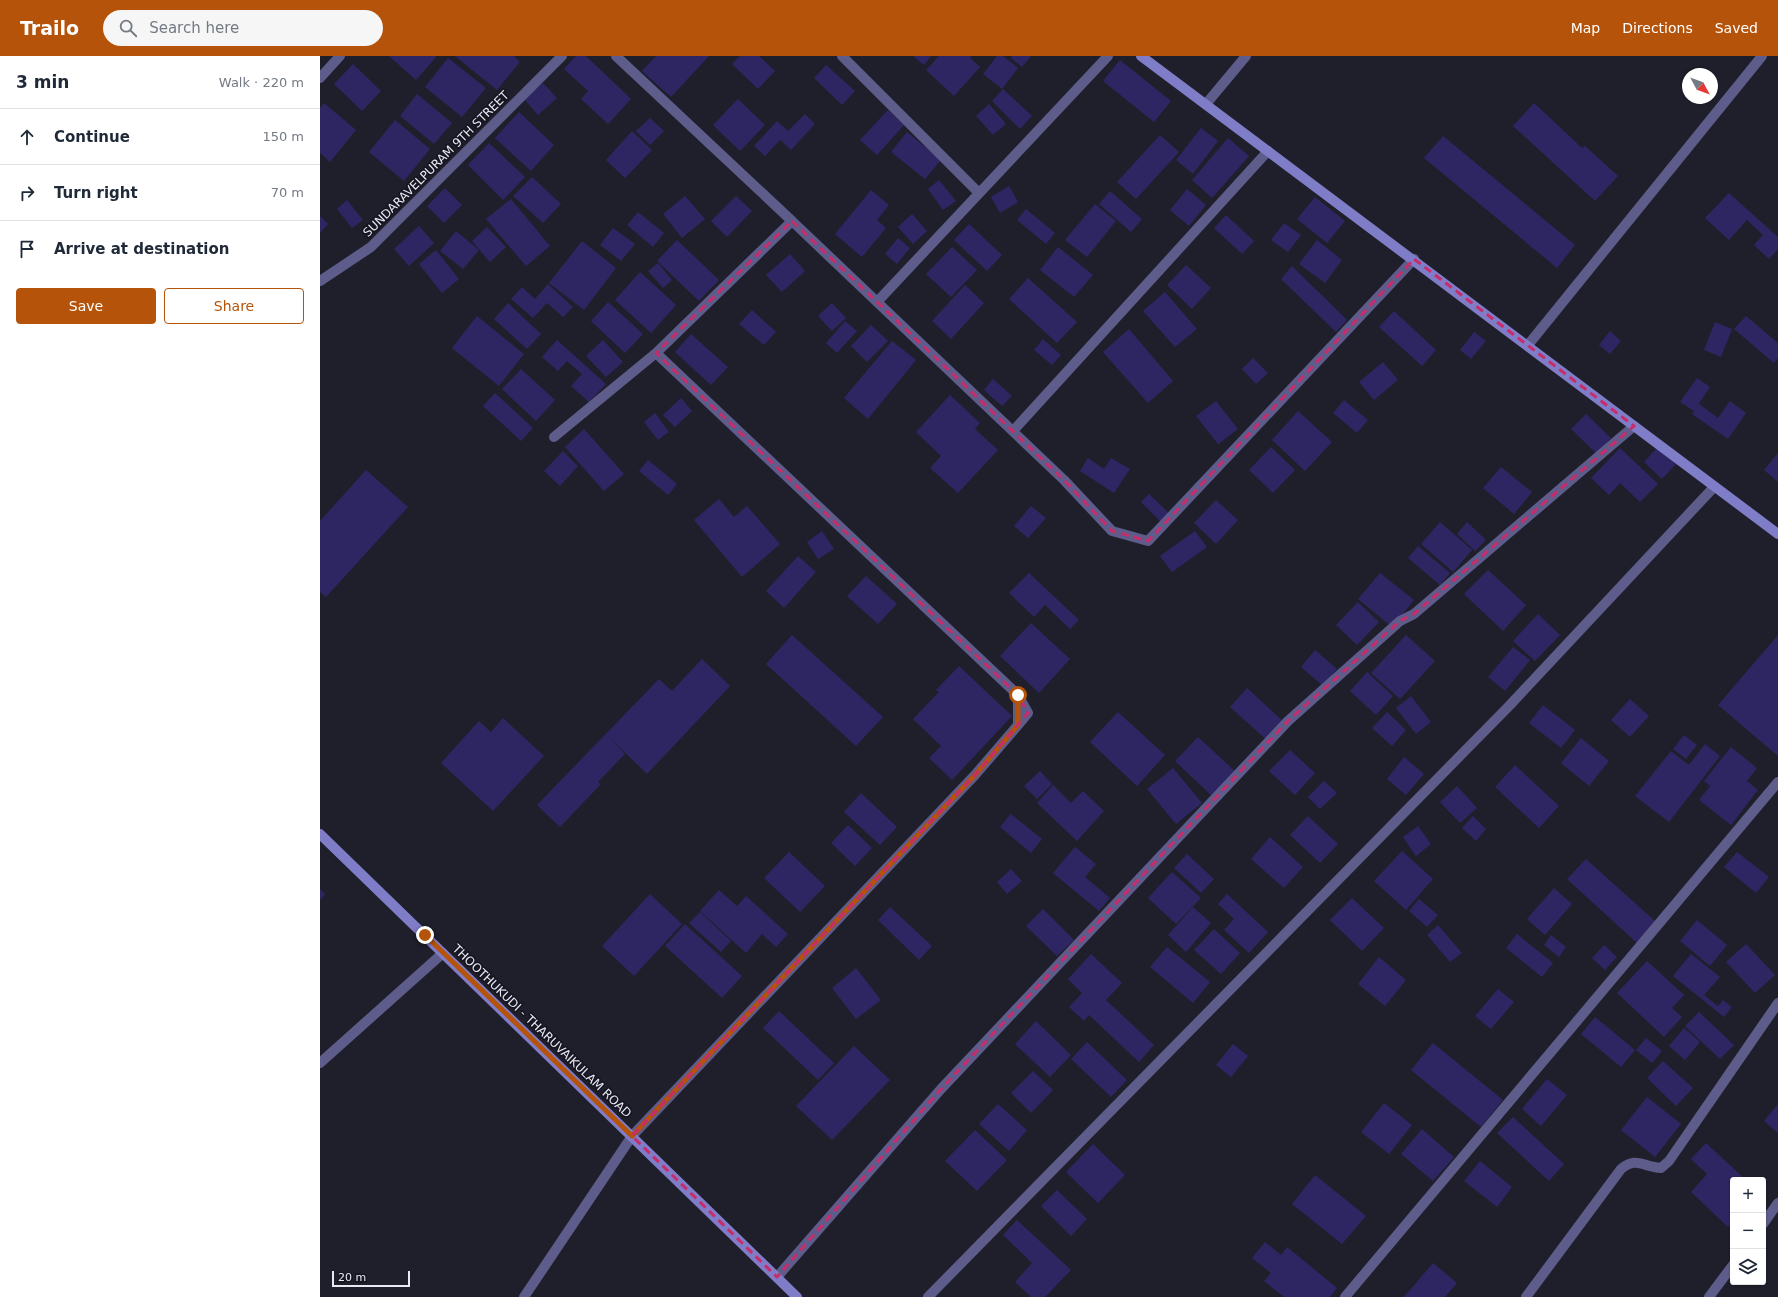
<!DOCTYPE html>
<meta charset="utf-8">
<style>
:root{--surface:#fff;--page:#f6f6f7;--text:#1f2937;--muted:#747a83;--line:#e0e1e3;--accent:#b45309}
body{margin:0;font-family:"DejaVu Sans",sans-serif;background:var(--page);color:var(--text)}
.controls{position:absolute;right:12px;bottom:12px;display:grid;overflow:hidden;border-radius:4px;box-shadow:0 1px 3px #0004}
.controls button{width:36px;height:36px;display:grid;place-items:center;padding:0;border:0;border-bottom:1px solid var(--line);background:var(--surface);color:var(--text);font:20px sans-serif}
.compass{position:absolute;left:1362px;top:12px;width:36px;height:36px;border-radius:50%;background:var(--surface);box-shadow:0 1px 3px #0004;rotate:131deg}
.scale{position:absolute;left:12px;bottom:10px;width:78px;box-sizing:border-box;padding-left:4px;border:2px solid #e9e9f2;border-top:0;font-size:11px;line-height:14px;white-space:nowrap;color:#e9e9f2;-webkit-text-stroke:3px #161522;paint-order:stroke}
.stop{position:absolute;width:12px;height:12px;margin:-9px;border:3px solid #b45309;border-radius:50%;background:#fff}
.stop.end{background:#b45309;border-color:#fff;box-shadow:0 1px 4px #0008}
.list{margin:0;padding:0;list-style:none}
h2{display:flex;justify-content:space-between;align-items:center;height:52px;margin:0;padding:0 16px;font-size:17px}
h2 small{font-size:13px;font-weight:400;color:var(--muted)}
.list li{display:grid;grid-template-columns:26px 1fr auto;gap:12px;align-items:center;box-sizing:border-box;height:56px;padding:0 16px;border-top:1px solid var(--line)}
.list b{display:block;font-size:15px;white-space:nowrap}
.list em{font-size:13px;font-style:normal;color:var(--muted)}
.actions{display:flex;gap:8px;padding:12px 16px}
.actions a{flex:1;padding:9px 0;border:1px solid var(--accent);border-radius:4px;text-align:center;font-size:14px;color:var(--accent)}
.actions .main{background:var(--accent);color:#fff}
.icon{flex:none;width:22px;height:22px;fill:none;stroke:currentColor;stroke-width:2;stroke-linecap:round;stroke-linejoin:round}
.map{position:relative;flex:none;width:1458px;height:1241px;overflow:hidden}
header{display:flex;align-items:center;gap:24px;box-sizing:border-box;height:56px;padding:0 20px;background:var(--accent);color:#fff}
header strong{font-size:19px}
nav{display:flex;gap:22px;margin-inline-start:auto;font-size:14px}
.search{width:280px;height:36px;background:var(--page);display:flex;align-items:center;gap:10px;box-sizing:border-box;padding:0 14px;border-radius:22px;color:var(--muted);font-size:15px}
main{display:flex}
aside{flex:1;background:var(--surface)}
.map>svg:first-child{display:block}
.building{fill:#2e2663}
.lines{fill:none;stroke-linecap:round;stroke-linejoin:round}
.street{stroke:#5d5c8b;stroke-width:10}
.secondary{stroke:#807dc8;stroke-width:10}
.route{stroke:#b45309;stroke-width:5}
.marked{fill:none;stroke:#c62d6a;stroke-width:3;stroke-dasharray:8 5;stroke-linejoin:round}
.labels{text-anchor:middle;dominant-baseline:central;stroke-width:3.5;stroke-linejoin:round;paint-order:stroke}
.street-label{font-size:12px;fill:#e9e9f2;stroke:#161522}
</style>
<header>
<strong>Trailo</strong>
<div class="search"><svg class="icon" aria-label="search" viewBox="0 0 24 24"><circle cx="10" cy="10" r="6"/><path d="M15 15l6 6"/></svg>Search here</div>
<nav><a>Map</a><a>Directions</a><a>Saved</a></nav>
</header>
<main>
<aside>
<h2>3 min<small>Walk · 220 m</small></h2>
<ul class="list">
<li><svg class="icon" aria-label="ahead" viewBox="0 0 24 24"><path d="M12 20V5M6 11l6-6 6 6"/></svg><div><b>Continue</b></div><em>150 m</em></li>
<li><svg class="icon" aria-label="right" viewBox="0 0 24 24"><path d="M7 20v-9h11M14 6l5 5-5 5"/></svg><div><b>Turn right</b></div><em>70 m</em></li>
<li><svg class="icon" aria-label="arrive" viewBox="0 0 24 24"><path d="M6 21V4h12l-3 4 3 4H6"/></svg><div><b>Arrive at destination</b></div></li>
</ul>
<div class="actions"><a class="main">Save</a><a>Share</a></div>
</aside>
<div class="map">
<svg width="1458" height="1241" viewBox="0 0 1458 1241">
<rect width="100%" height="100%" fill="#1f1f2c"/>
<!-- building -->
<path class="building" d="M69,0h46l1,1 -20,23z
M135,0h59l6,6 -23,28z
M256,0h10l45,43 -23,25 -27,-25 7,-8 -24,-22z
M336,0h53l-38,41 -29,-26z
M420,0h19l16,15 -17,18 -26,-25z
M595,0h16l-7,9 -10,-8z
M619,0h32l-1,2 10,9 -26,29 -28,-26z
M677,0h6l15,12 -16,21 -19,-15z
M692,0h19l-9,11 -11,-9z
M128,2l38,30 -24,29 -37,-30z
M800,4l51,41 -17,21 -51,-41z
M33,8l28,27 -19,20 -28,-27z
M506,9l29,26 -13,14 -28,-27z
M223,27l14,15 -19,17 -14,-16z
M683,33l29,27 -12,13 -28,-28z
M97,38l35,29 -18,21 -34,-28z
M418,43l27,26 -25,26 -27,-26z
M4,47l32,27 -26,32 -10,-9v-45z
M1214,47l48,45 3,-2 33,30 -23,25 -82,-75z
M669,48l17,20 -13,11 -17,-19z
M568,54l16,15 -27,30 -17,-15z
M199,56l35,33 -23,26 -36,-33z
M485,58l10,10 -24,26 -11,-10 -15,16 -11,-10 23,-25 11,10z
M330,62l14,13 -14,14 -14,-14z
M75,64l35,29 -26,32 -35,-29z
M881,72l17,13 -25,33 -17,-14z
M312,75l20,19 -27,28 -19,-18z
M587,76l34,28 -16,19 -34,-27z
M840,79l19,17 -43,47 -19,-17z
M1123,80l132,109 -18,23 -133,-110z
M908,82l21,18 -37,42 -20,-18z
M169,87l36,34 -22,23 -35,-35z
M212,121l29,27 -18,19 -30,-27z
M619,124l17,21 -13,9 -15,-21z
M689,130l9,16 -18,11 -9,-16z
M125,132l17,17 -18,18 -17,-17z
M867,133l19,16 -17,21 -19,-16z
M551,134l18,15 -12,15 9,8 -24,29 -27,-23z
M790,135l32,28 -11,13 -32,-28z
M1409,137l49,44v12l-9,10 -15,-14 9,-10 -16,-15 -18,20 -24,-22z
M365,140l20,23 -23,19 -19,-24z
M416,140l16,15 -25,26 -16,-16z
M995,141l30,24 -18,22 -30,-24z
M191,143l39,47 -24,20 -40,-47z
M27,144l16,20 -11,8 -15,-19z
M775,148l21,17 -29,36 -22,-17z
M706,153l29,24 -9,11 -29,-24z
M318,156l26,21 -11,14 -26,-22z
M592,158l15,17 -14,13 -15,-17z
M906,159l28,26 -12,13 -28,-26z
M0,160l8,8 -8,9z
M964,167l17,12 -13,17 -17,-12z
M649,168l33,31 -15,16 -33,-31z
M99,170l15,17 -25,23 -15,-17z
M167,171l19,20 -16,15 -18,-21z
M293,172l22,16 -14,17 -21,-16z
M136,175l23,19 -16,19 -23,-18z
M578,182l12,10 -13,16 -12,-10z
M357,184l42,40 -20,21 -42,-40z
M997,184l25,20 -17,23 -26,-19z
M262,185l34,27 -32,42 -35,-27z
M632,191l25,23 -26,27 -25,-23z
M738,191l35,28 -19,22 -34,-27z
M116,194l23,29 -17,14 -23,-29z
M470,198l15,17 -23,21 -16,-17z
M338,207l14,17 -9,8 -15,-17z
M866,209l25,23 -19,21 -25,-24z
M972,210l55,54 -11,12 -55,-53z
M320,216l36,33 -25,28 -36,-33z
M708,222l49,44 -20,21 -48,-44z
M228,228l25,23 -10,10 -16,-14 -14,15 -22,-19 11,-12 13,12z
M645,229l19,18 -33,36 -19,-18z
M845,236l32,37 -22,18 -32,-36z
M288,246l35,32 -18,19 -34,-32z
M188,247l33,31 -14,15 -33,-30z
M512,247l14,15 -14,13 -14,-15z
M432,254l24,22 -12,13 -25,-21z
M1074,255l42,39 -14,16 -43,-39z
M157,260l47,38 -25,32 -47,-38z
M1426,260l32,27v15l-4,5 -40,-34z
M525,265l12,10 -20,22 -11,-10z
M1395,266l17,7 -11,28 -17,-7z
M551,269l17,16 -21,21 -16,-16z
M809,273l44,52 -25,22 -45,-51z
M1290,275l11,10 -11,13 -11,-9z
M1154,276l12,9 -15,18 -11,-9z
M371,278l37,33 -17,18 -36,-33z
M723,283l18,16 -9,10 -18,-15z
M237,284l49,44 -17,18 -18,-16 11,-12 -15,-13 -9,10 -16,-14z
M283,284l20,22 -17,15 -20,-21z
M572,285l24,19 -48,59 -24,-21z
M933,302l15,15 -12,11 -14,-15z
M1063,306l15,18 -24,20 -15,-18z
M201,313l34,31 -19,21 -34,-32z
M1377,322l13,9 -16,24 -14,-9z
M673,323l19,17 -10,10 -18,-16z
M175,337l38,35 -12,13 -38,-35z
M630,339l30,28 -5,6 23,21 -40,43 -28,-25 11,-12 -25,-24z
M361,342l11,13 -17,16 -12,-12z
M1024,344l24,20 -11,13 -24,-20z
M896,345l22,28 -20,15 -22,-28z
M1410,345l16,12 -18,26 -36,-25 7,-10 19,14z
M978,355l34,31 -27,29 -33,-31z
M335,357l14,19 -11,8 -14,-18z
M1266,358l25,24 -15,15 -25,-24z
M264,373l40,45 -20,17 -39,-44z
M951,391l24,23 -22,23 -24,-23z
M1338,391l18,17 -14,15 -18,-17z
M1300,392l38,36 -18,18 -20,-19 -11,12 -18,-17z
M243,395l15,15 -18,20 -16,-15z
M1458,397v29l-14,-12z
M768,402l16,11 7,-11 19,11 -16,24 -34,-22z
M328,404l29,24 -9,11 -29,-24z
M1181,411l31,25 -18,22 -31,-26z
M46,414l42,37 -82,90 -6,-5v-71z
M829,438l22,21 -8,9 -22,-22z
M399,443l15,18 13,-11 33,38 -38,33 -48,-57z
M896,444l22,20 -22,24 -22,-21z
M711,450l15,12 -18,20 -14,-12z
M1120,466l32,28 -19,22 -32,-28z
M1147,466l19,18 -11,11 -18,-17z
M502,475l12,18 -16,10 -11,-17z
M875,475l12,16 -35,25 -12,-16z
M1098,490l32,27 -10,12 -32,-27z
M478,500l18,16 -32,36 -18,-17z
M1168,514l38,35 -23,26 -39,-37z
M709,517l50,47 -9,9 -25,-24 -11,12 -25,-24z
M1060,517l34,27 -22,27 -34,-28z
M546,520l31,28 -19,20 -31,-28z
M1038,546l21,20 -22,23 -21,-20z
M1218,558l22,21 -25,26 -22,-20z
M711,567l39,36 -31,34 -39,-37z
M472,579l91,82 -27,29 -90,-82z
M1086,579l29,26 -35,38 -29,-26z
M1458,579v121l-60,-51z
M1193,591l17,13 -25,31 -17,-14z
M995,594l22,19 -14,17 -22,-19z
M382,603l28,27 -83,88 -39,-38 17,18 -27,28 3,2 -41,43 -23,-22 122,-126 13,12z
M639,610l53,50 -60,64 -23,-22 12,-12 -28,-27 26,-27 -3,-2z
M1047,616l26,24 -17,19 -26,-24z
M927,632l39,36 -17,18 -39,-35z
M1091,640l20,26 -15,12 -20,-26z
M1310,643l19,17 -19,21 -19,-17z
M1223,649l32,25 -14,18 -32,-25z
M798,656l47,43 -28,31 -47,-44z
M1067,656l19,18 -14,16 -20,-18z
M183,662l41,38 -51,55 -52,-48 38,-42 12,11z
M1364,679l13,10 -11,14 -13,-10z
M878,681l39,36 -23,25 -39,-37z
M1261,682l28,23 -20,25 -28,-23z
M1385,688l15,12 -51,66 -34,-26 36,-45 18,14z
M1411,691l26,21 -10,13 11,9 -27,35 -32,-25 11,-14 -6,-5z
M970,694l25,23 -20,22 -26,-24z
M1084,701l20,17 -18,21 -19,-16z
M1195,709l44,41 -20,22 -44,-41z
M853,712l29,35 -26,21 -29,-35z
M720,715l12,13 -15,15 -13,-13z
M1004,725l13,12 -17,16 -12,-12z
M733,729l18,18 12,-12 21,20 -27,30 -40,-38z
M1137,730l20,22 -17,15 -20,-21z
M541,737l36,34 -17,18 -36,-33z
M691,758l31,25 -11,14 -31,-26z
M988,760l30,28 -18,19 -30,-28z
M1153,760l13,13 -10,12 -14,-13z
M528,769l24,23 -17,18 -24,-23z
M1098,770l13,18 -15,12 -13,-19z
M950,781l33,30 -19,21 -33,-29z
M755,791l21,17 -11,13 25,21 -11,13 -46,-38z
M1082,795l31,28 -27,31 -32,-29z
M469,796l36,34 -25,26 -36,-34z
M1417,796l32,25 -13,16 -32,-26z
M867,798l27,25 -13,14 -27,-25z
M1266,803l70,63 -19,21 -70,-64z
M691,813l11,12 -15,13 -10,-12z
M852,816l29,26 -25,26 -28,-26z
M1234,832l18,16 -27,31 -18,-16z
M0,833l5,5 -5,6z
M399,834l18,16 9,-10 42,38 -12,13 -14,-13 -16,19 -46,-42z
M330,838l32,30 -48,52 -32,-30z
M907,838l41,38 -19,21 -25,-23 10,-11 -16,-15z
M1032,842l32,30 -22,23 -32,-31z
M1099,843l19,16 -11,12 -18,-16z
M570,851l42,39 -13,14 -41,-40z
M873,851l18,16 -25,29 -18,-17z
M723,853l31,31 -17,16 -31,-30z
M380,856l31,29 -10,11 -32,-29z
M1377,864l30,25 -17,21 -30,-25z
M365,868l57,52 -20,22 -57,-52z
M1118,869l24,28 -12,9 -23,-27z
M894,873l26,24 -19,21 -27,-24z
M1197,878l36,29 -11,14 -36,-29z
M1231,879l15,12 -7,10 -15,-12z
M1426,888l29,31 -20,18 -29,-31z
M1284,889l13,12 -12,13 -13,-12z
M847,891l43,35 -17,21 -43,-36z
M771,898l31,29 -16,17 48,45 -15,17 -50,-47 -5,6 -15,-14 13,-14 -14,-14z
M1371,898l29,23 -16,18 14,11 5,-6 9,7 -8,10 -51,-41z
M1059,901l27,23 -21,26 -27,-22z
M1327,905l37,34 -12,13 10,9 -18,20 -47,-44z
M536,912l25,32 -25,19 -24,-31z
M1178,933l16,13 -23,27 -16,-13z
M459,955l55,52 -16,17 -55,-52z
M1379,956l35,33 -14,14 -35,-33z
M1275,961l40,33 -14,17 -40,-33z
M716,965l35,34 -21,22 -35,-33z
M1364,972l16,14 -15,18 -16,-14z
M1326,982l16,13 -10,12 -16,-13z
M767,986l40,38 -16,17 -40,-38z
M1113,987l70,57 -22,27 -70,-57z
M913,988l15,12 -17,21 -15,-12z
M534,990l36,34 -58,60 -36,-34z
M1343,1005l30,27 -17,18 -29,-28z
M713,1015l20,19 -22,23 -20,-20z
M1227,1023l20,16 -26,31 -19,-17z
M1327,1041l34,27 -26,33 -34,-27z
M1064,1047l28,22 -23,29 -28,-22z
M678,1048l29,26 -18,21 -30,-27z
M1458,1048v29l-14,-12z
M1193,1061l51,47 -15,17 -52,-48z
M1102,1073l32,28 -21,24 -32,-27z
M655,1074l32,30 -30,31 -32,-30z
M1386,1087l40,37h-13v42l-5,5 -37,-35 16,-18 -16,-15z
M773,1088l32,31 -27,28 -32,-31z
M1160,1105l32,26 -15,20 -33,-26z
M995,1119l51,41 -24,28 -50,-40z
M737,1134l30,29 -16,17 -30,-30z
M697,1164l54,50 -26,27h-14l-16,-15 17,-19 -29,-28z
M945,1186l16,13 6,-8 50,41 -7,9h-46l-20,-16 7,-8 -19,-15z
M1113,1207l24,20 -12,14h-41z"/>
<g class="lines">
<!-- street -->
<path class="street" d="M296,0l176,165
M522,0l137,137
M0,22l20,-22
M886,48l40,-48
M0,225l51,-34 191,-191
M557,246l231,-246
M1208,289l234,-289
M336,297l136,-132 272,259 48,51 36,10 266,-282
M693,375l255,-280
M698,669l10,-12 -10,-18
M0,1007l123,-110
M1443,1168l15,-21
M457,1221l164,-188 347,-368 112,-100 14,-7 220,-188
M204,1241l108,-161 343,-361 43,-50v-30l-362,-342 -102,84
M608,1241l582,-592 204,-218
M1025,1241l433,-515
M1206,1241l95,-128c15,-13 22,-2 40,-1l8,-7 109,-158
M1389,1241l24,-32"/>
<!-- secondary -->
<path class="secondary" d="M821,0l637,478
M0,778l477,463"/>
</g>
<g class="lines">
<!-- route -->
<path class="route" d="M105,879l207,201 343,-361 43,-50v-30"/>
</g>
<!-- marked area -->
<path class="marked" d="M472,165l272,259 48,51 36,10 266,-282 220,167 -220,188 -14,7 -112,100 -347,368 -164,188 -145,-141 343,-361 53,-62 -10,-18 -362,-342z"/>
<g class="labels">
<!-- street labels -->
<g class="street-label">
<text transform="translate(116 108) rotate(-45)">SUNDARAVELPURAM 9TH STREET</text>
<text transform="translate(222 975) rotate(44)">THOOTHUKUDI - THARUVAIKULAM ROAD</text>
</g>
</g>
</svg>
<div class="controls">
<button>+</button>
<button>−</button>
<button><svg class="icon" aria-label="layers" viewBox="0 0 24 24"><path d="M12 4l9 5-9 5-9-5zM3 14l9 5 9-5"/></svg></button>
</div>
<svg class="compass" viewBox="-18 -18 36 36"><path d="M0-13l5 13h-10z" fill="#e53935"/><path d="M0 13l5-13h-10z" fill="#747a83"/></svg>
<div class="scale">20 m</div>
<div class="stop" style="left:698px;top:639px"></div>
<div class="stop end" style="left:105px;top:879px"></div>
</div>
</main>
